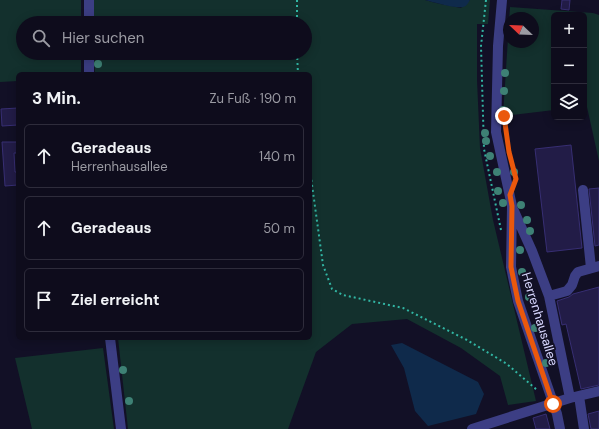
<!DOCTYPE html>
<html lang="de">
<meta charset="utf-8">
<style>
:root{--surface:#0e0c1c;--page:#171525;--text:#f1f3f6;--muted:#9b9ba3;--line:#2e2c3b}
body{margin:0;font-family:"DM Sans",sans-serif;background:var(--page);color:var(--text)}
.controls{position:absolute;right:12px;top:12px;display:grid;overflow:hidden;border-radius:6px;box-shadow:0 2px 10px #0003}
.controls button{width:36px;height:36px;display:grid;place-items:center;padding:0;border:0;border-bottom:1px solid var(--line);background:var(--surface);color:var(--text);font:20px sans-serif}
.compass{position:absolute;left:503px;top:12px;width:36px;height:36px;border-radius:50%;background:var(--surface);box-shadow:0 2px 10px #0003;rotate:293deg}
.stop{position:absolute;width:12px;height:12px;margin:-9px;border:3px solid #ea580c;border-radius:50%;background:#fff}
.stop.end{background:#ea580c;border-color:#fff;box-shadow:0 1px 4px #0008}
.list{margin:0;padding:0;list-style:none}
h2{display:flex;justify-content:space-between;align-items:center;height:52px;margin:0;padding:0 16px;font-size:17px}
h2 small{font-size:13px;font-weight:400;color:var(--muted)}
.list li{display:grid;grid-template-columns:26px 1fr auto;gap:12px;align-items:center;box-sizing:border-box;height:64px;margin:0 8px 8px;padding:0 8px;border:1px solid var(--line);border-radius:6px}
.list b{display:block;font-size:15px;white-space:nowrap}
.list p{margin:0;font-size:13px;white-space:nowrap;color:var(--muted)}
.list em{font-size:13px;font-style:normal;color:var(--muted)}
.icon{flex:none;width:22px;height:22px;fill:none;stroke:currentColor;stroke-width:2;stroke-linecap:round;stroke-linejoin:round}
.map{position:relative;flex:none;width:599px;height:429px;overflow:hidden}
.search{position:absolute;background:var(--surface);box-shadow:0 2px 10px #0003;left:16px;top:16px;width:296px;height:44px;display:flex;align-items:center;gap:10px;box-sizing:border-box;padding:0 14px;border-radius:22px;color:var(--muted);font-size:15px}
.panel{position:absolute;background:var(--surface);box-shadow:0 2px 10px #0003;left:16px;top:72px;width:296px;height:268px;border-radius:6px}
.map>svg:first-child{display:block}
.green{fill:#13302d;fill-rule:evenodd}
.water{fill:#0f2a4b}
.building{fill:#221c47;stroke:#372e73}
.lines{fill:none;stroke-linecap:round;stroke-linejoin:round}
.path{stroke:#32b6a4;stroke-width:2;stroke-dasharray:2 3;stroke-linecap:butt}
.minor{stroke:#3c3e84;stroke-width:10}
.tree{fill:#3e8175}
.route{stroke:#ea580c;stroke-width:5}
.labels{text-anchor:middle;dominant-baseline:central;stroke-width:3.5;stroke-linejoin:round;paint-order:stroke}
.street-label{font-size:13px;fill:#d7d6fe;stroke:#121026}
</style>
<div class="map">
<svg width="599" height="429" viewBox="0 0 599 429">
<rect width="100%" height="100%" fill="#121026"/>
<!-- green -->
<path class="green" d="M0,0h81v23h-58v30h58v21h-63v7l-18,1z
M94,0h331c12,4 23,5 36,8l9,-8h20l-2,24h-11v56l3,68 13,72 43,181 -28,4 -8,-29 -39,-28 -54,-29 -55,5 -36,28 -28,77h-160l-10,-91h192v-264h-215l-1,-21h211v-30h-211z
M510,7l83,6 6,2v146l-12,-54h-3v-92h-30v95l-51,6zM509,18h24v24h-24z
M103,348l11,81h-82l-17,-71z"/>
<!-- water -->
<path class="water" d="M425,0h45c-2,3 -3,6 -7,7 -7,2 -30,-5 -38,-7z
M402,343l76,39 6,12 -8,20 -48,12 -13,-15 -11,-43 -13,-23z"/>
<!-- building -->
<path class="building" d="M562,0h8l-1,10 -8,-1z
M18,108v17l-16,1 -1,-17z
M2,142h16v11h-4l1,19h3v13l-13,1z
M571,145l11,103 -35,4 -12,-103z
M599,188v57l-4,1 -6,-57z
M599,287v98l-18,4 -15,-65 -4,1 -5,-24 12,-4 4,-3z
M599,411v18h-8l-3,-15z
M546,414l4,15h-14l-3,-11z"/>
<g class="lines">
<!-- path -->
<path class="path" d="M297,0v23
M486,0l-5,46 3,103 17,81
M297,53l1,21
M310,170l13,95 9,24 11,6 60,13 64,32 40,24 30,26"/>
<!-- minor -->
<path class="minor" d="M502,0l-4,46 -2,86 16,74 -1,61 7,34 39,113 3,15
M89,23v-23
M89,74v-21
M583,190l8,78
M514,211l18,40 17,45
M110,338l11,91
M579,396l5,33
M570,398l-21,-102 18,-5 5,-6 3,-9 3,-4 21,-6
M472,429l98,-31 29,-7"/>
</g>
<!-- trees -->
<g class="tree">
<circle cx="98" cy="64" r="4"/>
<circle cx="505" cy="73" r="4"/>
<circle cx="504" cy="91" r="4"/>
<circle cx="503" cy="110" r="4"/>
<circle cx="485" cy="133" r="4"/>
<circle cx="486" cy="141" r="4"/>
<circle cx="490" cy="156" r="4"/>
<circle cx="497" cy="172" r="4"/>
<circle cx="514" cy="172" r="4"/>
<circle cx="498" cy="191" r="4"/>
<circle cx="503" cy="203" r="4"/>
<circle cx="521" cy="205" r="4"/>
<circle cx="527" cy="220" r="4"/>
<circle cx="530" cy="231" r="4"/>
<circle cx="520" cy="250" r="4"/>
<circle cx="522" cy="272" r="4"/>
<circle cx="529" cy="297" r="4"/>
<circle cx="535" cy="328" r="4"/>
<circle cx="546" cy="363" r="4"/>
<circle cx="123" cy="370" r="4"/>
<circle cx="129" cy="401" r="4"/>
</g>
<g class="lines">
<!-- route -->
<path class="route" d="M504,116l5,36 7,27 -6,16 2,11 -1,61 3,15 4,19 35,103"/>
</g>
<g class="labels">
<!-- street labels -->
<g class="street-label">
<text transform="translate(540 319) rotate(73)">Herrenhausallee</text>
</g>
</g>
</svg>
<div class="controls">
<button>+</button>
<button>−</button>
<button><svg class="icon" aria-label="layers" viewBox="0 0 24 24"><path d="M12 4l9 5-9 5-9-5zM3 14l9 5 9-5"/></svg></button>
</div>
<svg class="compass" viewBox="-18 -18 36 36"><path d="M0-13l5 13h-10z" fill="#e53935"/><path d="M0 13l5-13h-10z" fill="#9b9ba3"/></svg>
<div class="stop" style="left:553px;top:404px"></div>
<div class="stop end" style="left:504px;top:116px"></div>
<div class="search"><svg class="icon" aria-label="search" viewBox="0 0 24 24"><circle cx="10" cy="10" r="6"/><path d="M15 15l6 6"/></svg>Hier suchen</div>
<section class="panel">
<h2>3 Min.<small>Zu Fuß · 190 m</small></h2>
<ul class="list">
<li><svg class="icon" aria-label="ahead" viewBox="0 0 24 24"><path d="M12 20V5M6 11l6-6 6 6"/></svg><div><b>Geradeaus</b><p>Herrenhausallee</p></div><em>140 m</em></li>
<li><svg class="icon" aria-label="ahead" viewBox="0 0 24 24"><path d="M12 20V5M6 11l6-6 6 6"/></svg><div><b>Geradeaus</b></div><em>50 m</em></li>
<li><svg class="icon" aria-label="arrive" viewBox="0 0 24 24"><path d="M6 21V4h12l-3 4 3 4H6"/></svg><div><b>Ziel erreicht</b></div></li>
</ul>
</section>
</div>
